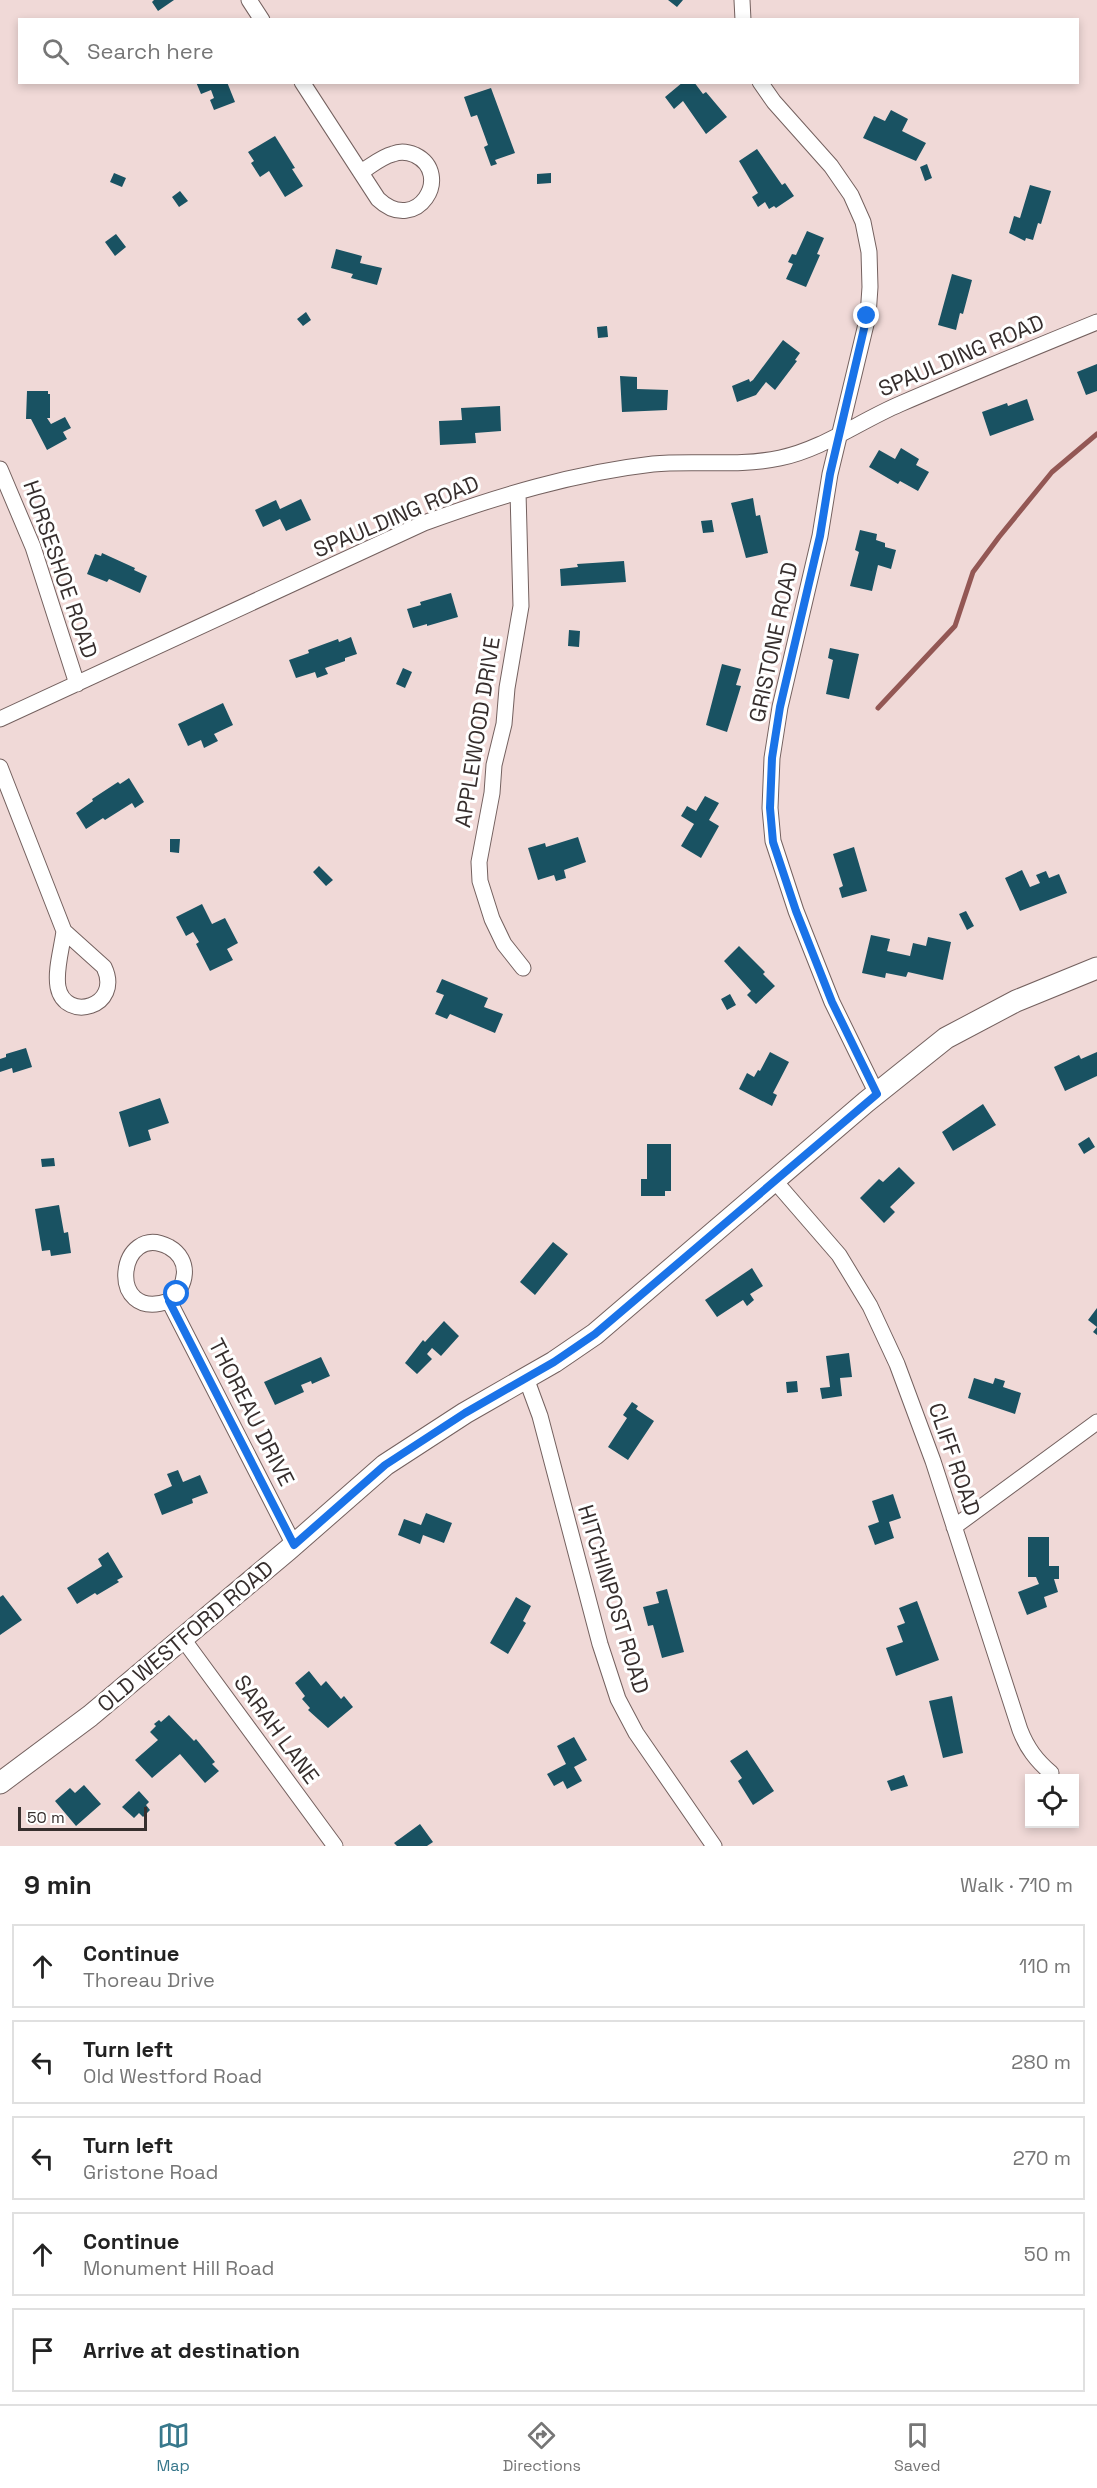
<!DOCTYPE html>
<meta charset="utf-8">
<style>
:root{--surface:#fff;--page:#f6f6f6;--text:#222;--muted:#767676;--line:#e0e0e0;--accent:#38788c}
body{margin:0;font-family:"Space Grotesk",sans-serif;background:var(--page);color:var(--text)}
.controls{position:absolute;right:18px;bottom:18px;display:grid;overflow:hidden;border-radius:0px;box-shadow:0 3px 9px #0003}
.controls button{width:54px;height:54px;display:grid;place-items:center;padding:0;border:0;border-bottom:2px solid var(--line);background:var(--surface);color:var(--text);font:30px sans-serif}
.scale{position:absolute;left:18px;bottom:15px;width:129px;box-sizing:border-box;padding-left:6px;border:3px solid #362e2d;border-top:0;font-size:16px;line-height:21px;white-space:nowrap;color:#362e2d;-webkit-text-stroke:4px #fff;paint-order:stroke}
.stop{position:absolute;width:18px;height:18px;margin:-14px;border:4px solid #1a73e8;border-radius:50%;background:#fff}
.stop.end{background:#1a73e8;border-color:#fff;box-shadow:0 2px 6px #0008}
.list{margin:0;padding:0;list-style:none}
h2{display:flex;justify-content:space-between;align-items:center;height:78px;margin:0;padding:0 24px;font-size:26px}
h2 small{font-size:20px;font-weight:400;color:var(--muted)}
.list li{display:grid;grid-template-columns:39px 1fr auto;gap:18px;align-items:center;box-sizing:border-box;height:84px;margin:0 12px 12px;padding:0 12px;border:2px solid var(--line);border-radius:0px}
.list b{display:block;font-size:22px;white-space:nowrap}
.list p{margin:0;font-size:20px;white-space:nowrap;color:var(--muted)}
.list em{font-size:20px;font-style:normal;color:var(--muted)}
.icon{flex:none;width:33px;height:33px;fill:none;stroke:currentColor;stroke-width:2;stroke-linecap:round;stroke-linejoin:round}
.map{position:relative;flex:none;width:1097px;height:1846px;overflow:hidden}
.search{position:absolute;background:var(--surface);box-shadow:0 3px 9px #0003;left:18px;right:18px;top:18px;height:66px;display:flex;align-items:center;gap:15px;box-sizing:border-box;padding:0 21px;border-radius:0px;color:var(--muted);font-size:22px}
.sheet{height:558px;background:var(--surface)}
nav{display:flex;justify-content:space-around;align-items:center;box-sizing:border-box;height:84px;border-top:2px solid var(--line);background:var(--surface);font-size:16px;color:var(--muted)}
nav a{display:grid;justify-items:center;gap:3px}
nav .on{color:var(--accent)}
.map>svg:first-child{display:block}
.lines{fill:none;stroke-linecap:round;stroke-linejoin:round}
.stream{stroke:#935754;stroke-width:5}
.building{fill:#195262}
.street-casing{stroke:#74615f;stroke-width:17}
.secondary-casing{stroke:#74615f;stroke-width:23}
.street{stroke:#fff;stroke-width:15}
.secondary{stroke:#fff;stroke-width:21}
.route{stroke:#1a73e8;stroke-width:8}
.labels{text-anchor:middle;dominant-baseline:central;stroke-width:6;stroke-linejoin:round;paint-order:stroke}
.street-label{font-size:22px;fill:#362e2d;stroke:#fff}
</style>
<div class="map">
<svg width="1097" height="1846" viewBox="0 0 1097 1846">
<rect width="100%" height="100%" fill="#f0d9d7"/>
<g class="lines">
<!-- stream -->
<path class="stream" d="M878,708l77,-82 18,-54 26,-35 53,-65 45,-38"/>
</g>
<!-- building -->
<path class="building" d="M154,0h20l-16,11 -6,-9z
M668,0h15l-6,7z
M196,82h31l8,20 -21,8 -4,-10 4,-2 -3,-8 -10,4z
M683,82h11l9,12 3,-2 21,25 -21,17 -23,-33 -9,8 -9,-12z
M491,88l24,65 -20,7 2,4 -6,2 -7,-19 4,-2 -11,-30 -6,2 -7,-20z
M891,110l17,9 -6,12 24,12 -10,18 -53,-23 11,-22 11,5z
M275,136l20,32 -3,1 11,17 -18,11 -16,-26 -9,6 -9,-14 3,-2 -6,-9z
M757,149l25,36 3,-2 9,13 -18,12 -2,-2 -5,3 -4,-7 -7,5 -6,-10 6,-4 -19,-32z
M927,164l5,14 -7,3 -5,-14z
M114,173l12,5 -4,9 -12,-5z
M551,173v10l-14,1v-10z
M1030,185l21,6 -10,33 -3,-1 -5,17 -7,-2 -1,3 -16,-8 5,-17 6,2z
M180,191l8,10 -9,6 -7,-10z
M807,231l17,7 -7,16 3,1 -14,32 -20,-8 7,-15 -5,-2 4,-8 4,1z
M116,234l10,13 -11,9 -10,-14z
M336,249l26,7 -2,7 22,5 -5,17 -26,-7 2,-4 -22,-6z
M952,274l20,6 -9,34 -3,-1 -4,17 -18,-5z
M306,312l5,8 -8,6 -6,-7z
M607,326l1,11 -10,1 -1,-11z
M783,340l17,13 -5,7 2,1 -22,29 -9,-8 -10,13 -19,7 -5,-16 17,-7 1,3 3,-2z
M1097,364v27l-11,4 -9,-23z
M620,376l17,1v12l31,1 -1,20 -45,2z
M27,391h21v3h2v24h-3l4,6 14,-7 6,11 -8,4 4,7 -20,11 -16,-31h-5z
M1027,399l7,21 -44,16 -8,-24 25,-9 1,3z
M500,406l1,25 -26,2 1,10 -36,2 -1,-24 23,-1 -1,-12z
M901,448l18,11 -3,6 13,7 -11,19 -18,-10 -2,3 -29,-17 10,-17 16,9z
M753,498l3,18 4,-1 8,38 -22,5 -15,-55z
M301,499l10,21 -25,11 -6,-12 -17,8 -8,-17 21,-10 4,9z
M712,520l2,12 -11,1 -2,-12z
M860,530l17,4 -1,6 9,3v4l11,3 -5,19 -13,-4 -6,26 -22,-5 9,-34 -4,-2z
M102,553l33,15 -1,2 13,6 -7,17 -31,-14 -2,3 -20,-8 8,-20 6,2z
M624,561l2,21 -65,4 -1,-17 18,-2 -1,-3z
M451,593l7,24 -31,9v-2l-14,4 -6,-19 14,-4 -1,-3z
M569,630l11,1 -1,16 -11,-1z
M351,637l6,17 -12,4v3l-20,7 3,6 -11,4 -2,-6 -19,6 -7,-18 20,-7 -1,-3 30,-11 1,3z
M830,648l29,6 -10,45 -23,-5 7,-34 -5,-2z
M722,664l19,5 -5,16 5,1 -14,46 -21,-7z
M403,668l9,4 -7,16 -9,-4z
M223,703l10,22 -19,9 4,7 -14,7 -3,-8 -13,6 -10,-22z
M129,778l15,24 -9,6 -3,-5 -27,17 -2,-2 -17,11 -10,-16 17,-12 -1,-2 26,-17 2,2z
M705,796l14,7 -10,17 10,6 -18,32 -20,-12 13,-22 -13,-8 6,-10 9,5z
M578,837l8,25 -22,8 2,8 -10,3 -2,-6 -16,5 -10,-32 17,-5 1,4z
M170,839h10l-1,14 -9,-1z
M854,847l13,44 -25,7 -3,-10 4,-2 -10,-32z
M319,866l14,14 -7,6 -13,-14z
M1022,870l8,17 10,-4 -4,-8 10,-4 3,7 10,-4 8,19 -47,18 -15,-33z
M202,904l10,20 13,-6 13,25 -11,6 6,11 -23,11 -14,-27 3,-2 -6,-10 -7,4 -10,-19z
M966,911l8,15 -7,4 -8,-16z
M871,935l19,4 -3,12 23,5 3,-13 13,3 2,-9 23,5 -8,38 -35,-8 -2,5 -20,-4 -1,5 -23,-5z
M739,946l26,26 -2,2 12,12 -19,18 -9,-9 4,-4 -27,-30z
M442,979l46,19 -4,9 19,7 -8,19 -45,-19 -3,5 -12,-5 9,-19 -8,-3z
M730,994l6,11 -9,5 -6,-11z
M26,1048l6,19 -19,6 -1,-5 -12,4v-13l6,-2v-3z
M770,1052l19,10 -16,31 4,2 -5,11 -33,-17 8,-16 7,4 4,-7 2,1z
M1097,1052v24l-32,15 -11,-24 25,-12 2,4z
M160,1098l9,25 -21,7 3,10 -22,7 -10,-35z
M983,1104l13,21 -43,26 -11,-19z
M1089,1137l6,10 -11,7 -6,-10z
M647,1144h24v47h-6v5h-24v-17h6z
M54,1158l1,8 -13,1 -1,-8z
M899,1167l16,16 -25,24 5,5 -11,11 -24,-25 19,-19 4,3z
M59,1205l5,28 4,-1 3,21 -20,3 -1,-6 -8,1 -7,-42z
M553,1242l15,12 -33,41 -15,-13z
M752,1268l11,18 -13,8 4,6 -7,6 -4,-6 -26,17 -12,-17z
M1097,1308v27l-4,-3 4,-5 -9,-7z
M444,1321l15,15 -18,20 -9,-8 -5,6 5,5 -15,15 -12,-11 18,-23 2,2z
M849,1353l3,24 -12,1 2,18 -20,3 -2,-11 10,-1 -4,-31z
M321,1357l9,19 -18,8 -1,-3 -10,4 3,7 -29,13 -11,-23z
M974,1378l19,6 2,-6 10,3 -2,6 18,6 -6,21 -47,-16z
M797,1381l1,11 -11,1 -1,-11z
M632,1402l6,4 -2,3 18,12 -26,39 -20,-13 19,-29 -4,-3z
M178,1470l5,12 17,-7 8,18 -16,6 1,4 -31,12 -8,-21 18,-8 -5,-12z
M893,1494l8,24 -12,4 5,16 -19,7 -7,-19 11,-4 -7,-21z
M426,1513l26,10 -8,20 -21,-8 -3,9 -22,-9 6,-16 17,6z
M1028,1537h21v29h10v13h-5l4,13 -14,5 3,10 -20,8 -9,-23 21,-8 -3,-7h-8z
M108,1552l15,25 -6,3 2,2 -22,13 -2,-2 -18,11 -10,-16 35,-22 -4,-7z
M667,1589l17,63 -22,6 -9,-33 -5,1 -5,-19 16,-4 -3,-11z
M3,1595l19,25 -22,15v-38z
M516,1597l15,9 -8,15 3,2 -18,31 -18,-11z
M917,1601l22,59 -43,16 -10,-28 17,-6 -6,-16 8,-3 -6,-15z
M309,1671l12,15 5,-5 15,18 3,-3 9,11 -25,21 -20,-18 2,-2 -8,-9 3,-3 -10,-13z
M952,1696l11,57 -20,5 -14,-57z
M169,1715l25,26 2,-2 19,23 -3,2 7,7 -14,12 -25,-29 -28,24 -17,-18 23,-20 -8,-8 6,-6 -2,-2 5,-4 2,2z
M574,1737l13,23 -13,7 8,14 -15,8 -4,-8 -9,5 -7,-12 19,-10 -9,-18z
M747,1750l27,41 -21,14 -15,-24 4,-3 -12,-17z
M904,1775l4,11 -17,5 -4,-10z
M84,1785l17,19 -25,22 -21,-25 15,-13 5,5z
M139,1791l10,11 -3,3 4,5 -7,7 -4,-4 -5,5 -12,-11z
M420,1824l13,18 -6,4h-30l-3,-3z"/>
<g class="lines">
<!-- street casing -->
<g class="street-casing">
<path id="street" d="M249,0l13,20
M742,0l1,20
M302,82l76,117c39,37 76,-25 37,-44 -7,-3 -15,-4 -22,-1 -12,3 -22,12 -32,18
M760,82l14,20 57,64 20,29 12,27 6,30 1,35 -2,29 -38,158 -10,62 -40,171 -8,51 -2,50 3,33 23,70 36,91 45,92
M0,469l33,78 44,137
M518,492l3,114 -14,82 -3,36 -10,41 -2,28 -13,69 1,19 12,38 12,25 19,24
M0,719l424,-196c74,-27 150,-50 229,-59 41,-4 85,3 127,-6 43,-9 80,-37 120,-54 65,-28 131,-55 197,-82
M0,767l64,164 40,36c19,40 -39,56 -46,20 -3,-17 4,-39 6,-56
M774,1180l65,75 31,51 27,58 36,97 87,269c7,18 16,30 31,43
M169,1301c-64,22 -51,-81 0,-54 23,13 18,40 0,54l125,244
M526,1378l14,38 60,228 18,55 18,34 78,113
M954,1527l143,-105
M183,1639l152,207"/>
</g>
<!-- secondary casing -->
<g class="secondary-casing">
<path id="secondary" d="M0,1783l90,-67 198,-166 97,-85 80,-52 89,-51 41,-28 271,-232 80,-64 70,-37 81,-33"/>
</g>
<!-- street -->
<use href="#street" class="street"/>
<!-- secondary -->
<use href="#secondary" class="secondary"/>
</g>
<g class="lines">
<!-- route -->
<path class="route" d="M177,1294l-8,7 125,244 91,-80 80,-52 89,-51 41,-28 282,-240 -45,-92 -36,-91 -23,-69 -3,-34 2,-50 8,-51 40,-171 10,-62 37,-158"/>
</g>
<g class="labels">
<!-- street labels -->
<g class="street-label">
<text transform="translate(961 355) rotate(-23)">SPAULDING ROAD</text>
<text transform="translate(396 516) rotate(-23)">SPAULDING ROAD</text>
<text transform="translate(61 569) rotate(71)">HORSESHOE ROAD</text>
<text transform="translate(773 642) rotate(-78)">GRISTONE ROAD</text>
<text transform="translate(477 732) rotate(-81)">APPLEWOOD DRIVE</text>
<text transform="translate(252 1412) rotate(63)">THOREAU DRIVE</text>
<text transform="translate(955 1459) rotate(71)">CLIFF ROAD</text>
<text transform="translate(614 1599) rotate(73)">HITCHINPOST ROAD</text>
<text transform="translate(185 1636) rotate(-40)">OLD WESTFORD ROAD</text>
<text transform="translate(277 1729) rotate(54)">SARAH LANE</text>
</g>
</g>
</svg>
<div class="controls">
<button><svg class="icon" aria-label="locate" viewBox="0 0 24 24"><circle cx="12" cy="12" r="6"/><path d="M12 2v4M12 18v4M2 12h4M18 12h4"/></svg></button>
</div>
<div class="scale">50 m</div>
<div class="stop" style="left:177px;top:1294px"></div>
<div class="stop end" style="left:867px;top:316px"></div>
<div class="search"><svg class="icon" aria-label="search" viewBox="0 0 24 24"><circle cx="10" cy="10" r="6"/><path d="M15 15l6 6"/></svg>Search here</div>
</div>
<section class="sheet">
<h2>9 min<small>Walk · 710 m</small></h2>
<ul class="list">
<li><svg class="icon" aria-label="ahead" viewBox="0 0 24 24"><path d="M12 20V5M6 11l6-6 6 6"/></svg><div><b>Continue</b><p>Thoreau Drive</p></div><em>110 m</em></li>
<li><svg class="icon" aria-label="left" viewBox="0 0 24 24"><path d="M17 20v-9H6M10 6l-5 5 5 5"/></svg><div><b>Turn left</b><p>Old Westford Road</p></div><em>280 m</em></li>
<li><svg class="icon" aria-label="left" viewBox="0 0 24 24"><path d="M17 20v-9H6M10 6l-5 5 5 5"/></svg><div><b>Turn left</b><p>Gristone Road</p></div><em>270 m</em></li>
<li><svg class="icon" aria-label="ahead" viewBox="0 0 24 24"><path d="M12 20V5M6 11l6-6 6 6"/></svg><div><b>Continue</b><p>Monument Hill Road</p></div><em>50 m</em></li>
<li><svg class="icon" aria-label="arrive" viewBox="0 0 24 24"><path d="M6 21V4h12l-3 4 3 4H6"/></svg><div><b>Arrive at destination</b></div></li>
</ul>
</section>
<nav>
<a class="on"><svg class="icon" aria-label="map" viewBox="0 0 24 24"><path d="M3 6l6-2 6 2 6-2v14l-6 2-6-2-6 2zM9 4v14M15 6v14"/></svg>Map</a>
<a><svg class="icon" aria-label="directions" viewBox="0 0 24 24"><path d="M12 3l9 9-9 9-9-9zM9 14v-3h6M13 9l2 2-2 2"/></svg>Directions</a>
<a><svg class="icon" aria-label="saved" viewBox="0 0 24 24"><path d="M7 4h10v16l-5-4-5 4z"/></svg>Saved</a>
</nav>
